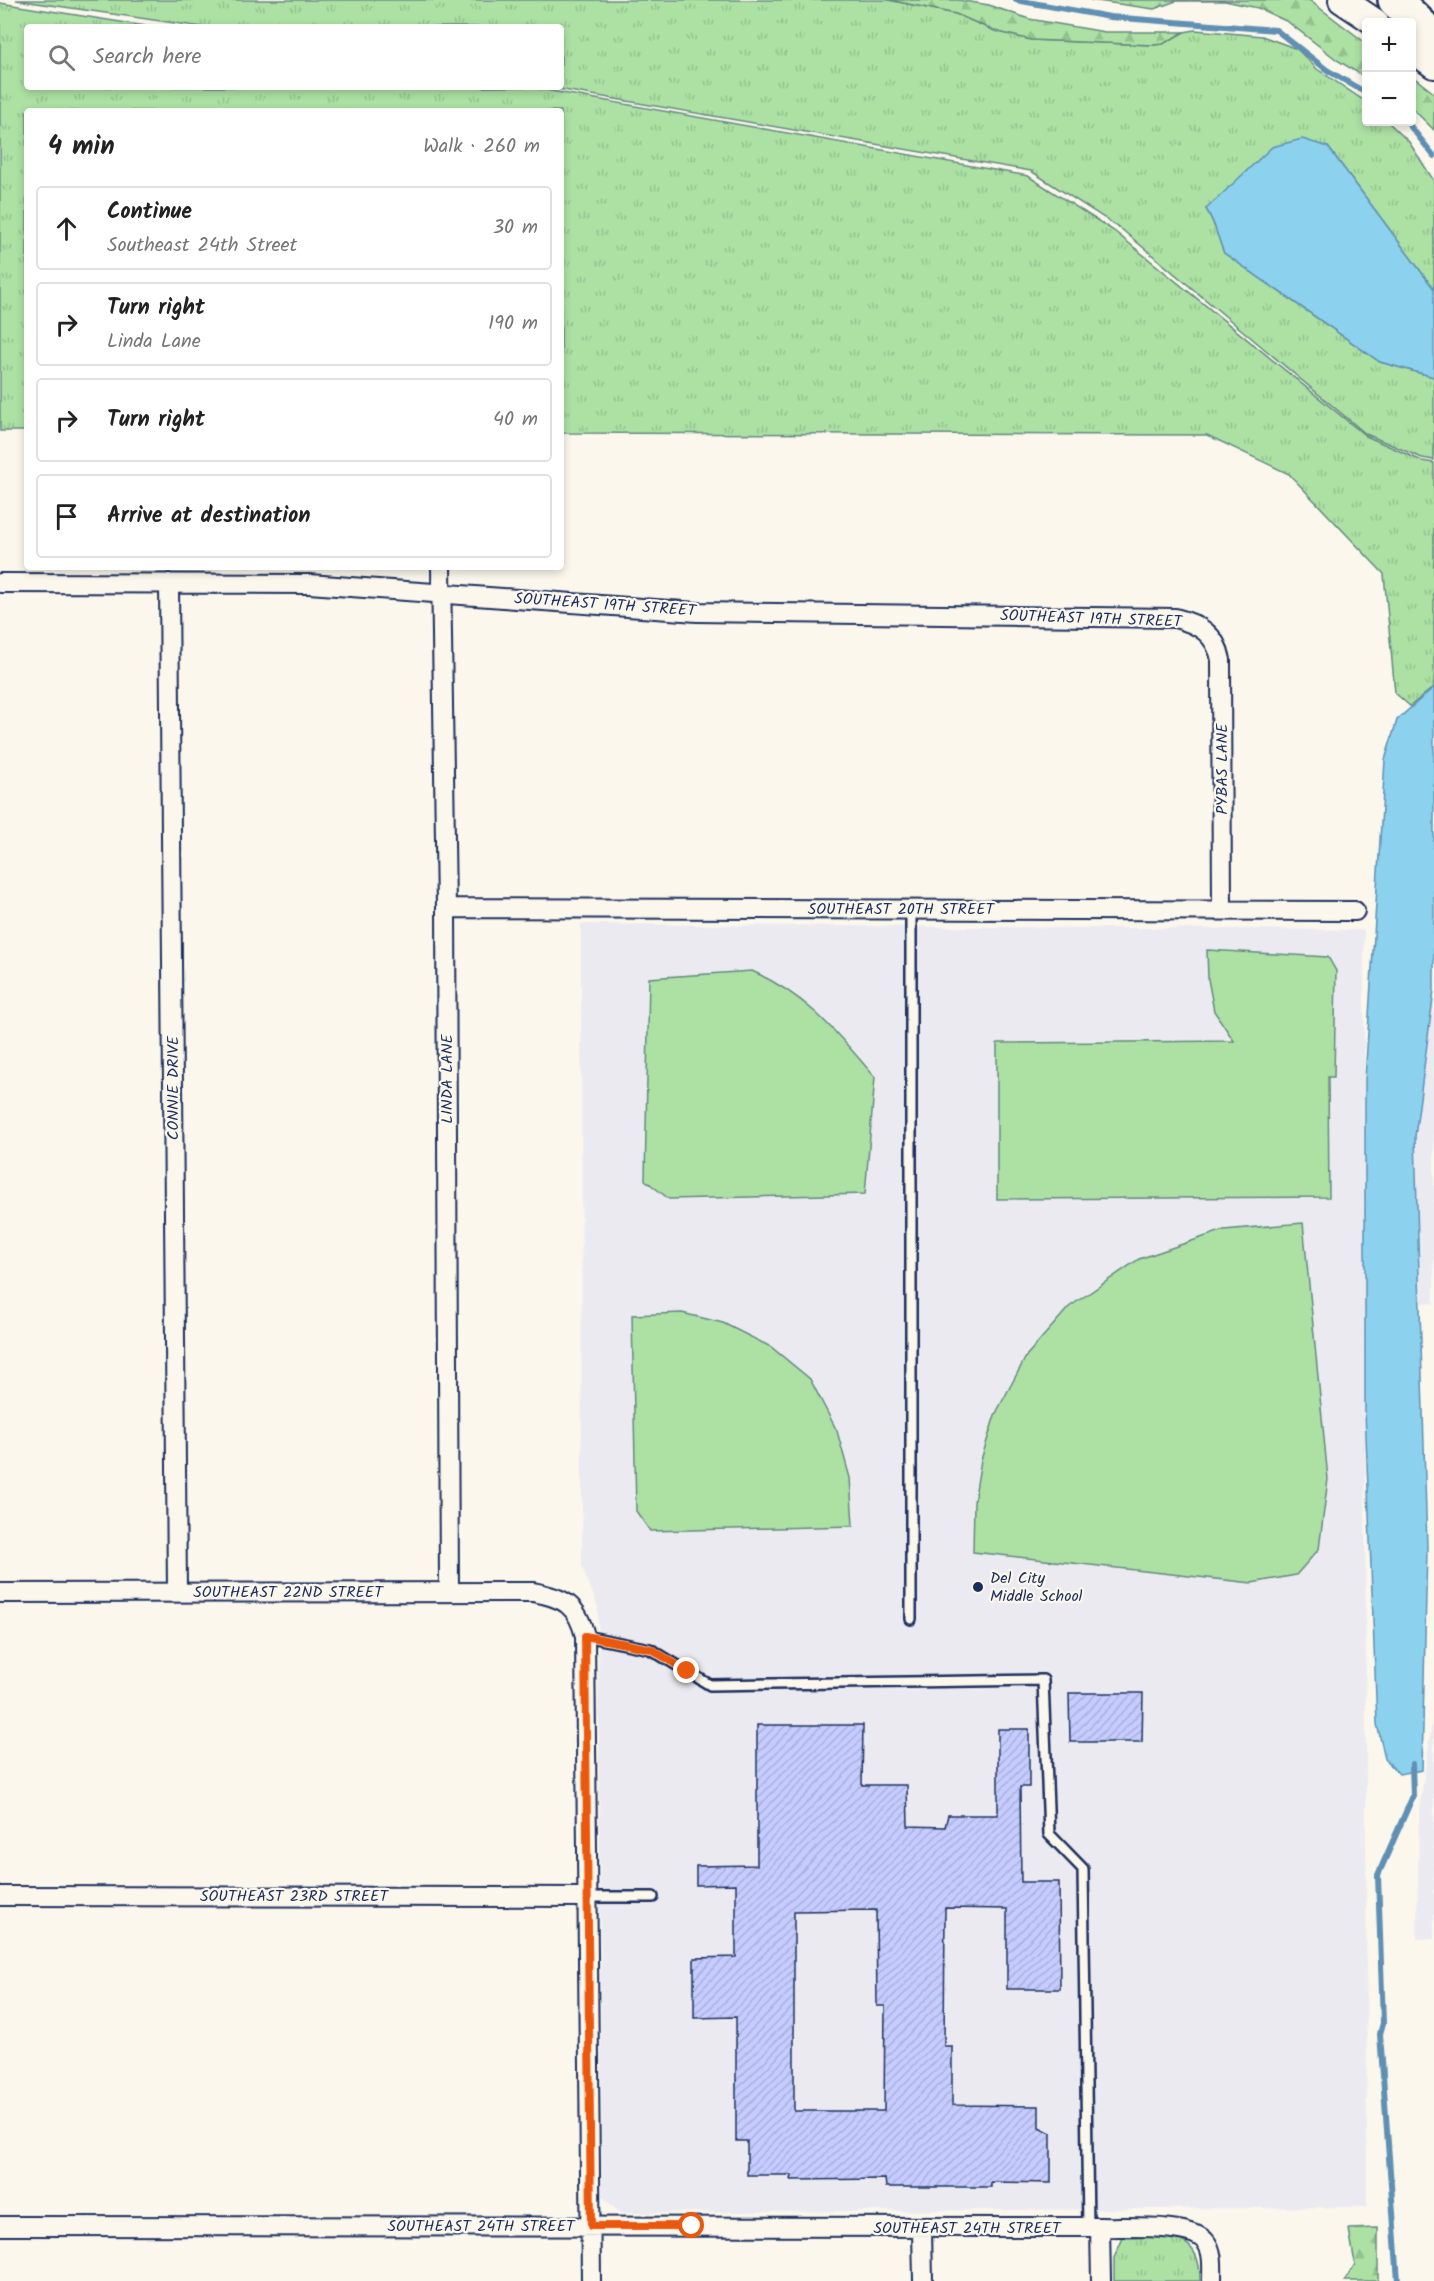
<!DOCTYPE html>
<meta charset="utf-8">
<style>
:root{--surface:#fff;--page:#f2f2f2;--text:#222;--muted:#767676;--line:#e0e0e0}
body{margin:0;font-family:Kalam,sans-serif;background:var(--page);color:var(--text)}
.controls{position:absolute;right:18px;top:18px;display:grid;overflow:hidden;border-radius:6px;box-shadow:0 3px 9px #0003}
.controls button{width:54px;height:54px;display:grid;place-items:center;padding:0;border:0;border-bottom:2px solid var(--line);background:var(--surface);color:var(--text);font:30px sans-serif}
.stop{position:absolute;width:18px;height:18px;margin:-14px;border:4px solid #ea580c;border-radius:50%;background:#fff}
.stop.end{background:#ea580c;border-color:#fff;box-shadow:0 2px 6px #0008}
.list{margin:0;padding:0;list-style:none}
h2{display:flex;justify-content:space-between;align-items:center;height:78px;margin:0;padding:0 24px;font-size:26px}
h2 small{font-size:20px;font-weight:400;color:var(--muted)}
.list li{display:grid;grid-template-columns:39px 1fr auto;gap:18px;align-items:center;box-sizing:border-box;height:84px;margin:0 12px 12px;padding:0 12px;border:2px solid var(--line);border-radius:6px}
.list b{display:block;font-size:22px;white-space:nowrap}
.list p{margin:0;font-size:20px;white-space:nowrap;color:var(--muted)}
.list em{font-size:20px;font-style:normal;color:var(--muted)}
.icon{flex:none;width:33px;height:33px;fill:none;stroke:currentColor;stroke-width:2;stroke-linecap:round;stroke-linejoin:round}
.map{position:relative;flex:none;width:1434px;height:2281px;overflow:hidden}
.search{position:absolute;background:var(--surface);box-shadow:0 3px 9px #0003;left:24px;top:24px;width:540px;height:66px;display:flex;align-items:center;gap:15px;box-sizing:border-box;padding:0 21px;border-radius:6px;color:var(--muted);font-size:22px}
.panel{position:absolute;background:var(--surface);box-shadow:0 3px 9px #0003;left:24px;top:108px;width:540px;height:462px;border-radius:6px}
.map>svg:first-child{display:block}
.built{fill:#ebeaf1}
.grass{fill:url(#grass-tufts);stroke:#648880;stroke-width:1.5}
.forest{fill:url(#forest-firs);stroke:#648880;stroke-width:1.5}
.green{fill:#ace1a3;stroke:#648880;stroke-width:1.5}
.water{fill:#8cd1ee;stroke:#5f90b4;stroke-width:1.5}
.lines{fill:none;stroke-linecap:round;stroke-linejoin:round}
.stream{stroke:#5f90b4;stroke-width:6}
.building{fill:url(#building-hatch);stroke:#1b2f5e;stroke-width:1.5;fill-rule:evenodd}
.lane-casing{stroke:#1b2f5e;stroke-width:14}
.street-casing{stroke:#1b2f5e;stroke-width:22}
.secondary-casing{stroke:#1b2f5e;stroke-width:30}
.highway-casing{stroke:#1b2f5e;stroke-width:38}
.lane{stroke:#fbf7ec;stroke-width:9}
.street{stroke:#fbf7ec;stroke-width:18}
.secondary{stroke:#fbf7ec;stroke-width:26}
.highway{stroke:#fbf7ec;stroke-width:33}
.route{stroke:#ea580c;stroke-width:8}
.poi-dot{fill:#1b2f5e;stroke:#fbf7ec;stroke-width:2}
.labels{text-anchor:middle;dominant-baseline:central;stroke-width:4.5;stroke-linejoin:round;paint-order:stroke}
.street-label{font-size:16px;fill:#1b2f5e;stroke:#fbf7ec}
.poi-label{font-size:16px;fill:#1b2f5e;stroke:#fbf7ec;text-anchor:start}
</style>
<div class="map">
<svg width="1434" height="2281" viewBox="0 0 1434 2281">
<defs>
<pattern id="grass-tufts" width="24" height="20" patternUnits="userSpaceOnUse" patternTransform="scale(1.5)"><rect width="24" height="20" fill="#ace1a3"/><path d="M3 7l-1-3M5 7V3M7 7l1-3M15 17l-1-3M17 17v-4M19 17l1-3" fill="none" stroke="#93c18f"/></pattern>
<pattern id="forest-firs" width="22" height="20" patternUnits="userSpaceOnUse" patternTransform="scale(1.5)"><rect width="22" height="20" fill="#ace1a3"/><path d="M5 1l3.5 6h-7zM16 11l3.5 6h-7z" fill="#93c18f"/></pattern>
<pattern id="building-hatch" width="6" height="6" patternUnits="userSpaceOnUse" patternTransform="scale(1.5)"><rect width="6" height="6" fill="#c5ccfe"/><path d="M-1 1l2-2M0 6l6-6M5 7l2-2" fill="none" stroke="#a9b0dc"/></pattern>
</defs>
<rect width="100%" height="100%" fill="#fbf7ec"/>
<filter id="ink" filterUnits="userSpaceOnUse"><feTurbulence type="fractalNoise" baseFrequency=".0167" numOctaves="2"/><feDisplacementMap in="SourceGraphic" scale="12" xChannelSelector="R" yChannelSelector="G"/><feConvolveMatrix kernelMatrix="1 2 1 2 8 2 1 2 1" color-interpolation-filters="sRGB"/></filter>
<g filter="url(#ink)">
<!-- built -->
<path class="built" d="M581,924l783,6 3,1277 -747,6 -18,-17 -4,-589 -16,-40z
M1434,990v313h-13l-6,-166z
M1434,1710v229h-17l2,-128z"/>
<!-- grass -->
<path class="grass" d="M16,0h873l67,14 39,17 36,9 122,5 10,-1 21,-12 11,-2 67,6 35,13 20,20 49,33v20h22l21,20 25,39v108l-106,-142 -122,62c9,13 12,29 18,44l156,109 54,15v83l-12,-2 -56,-24 -246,-206 -89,-57 -485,-84h15v-60h-359z
M0,3l152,24h-125v60h502l499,89 86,55 252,205 56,25 12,2v224l-24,19 -15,-13 -11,-119 -95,-100 -82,-39 -646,-2v-322h-534v320h-27z
M1123,2238c39,0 78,-11 77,43h-86v-23z"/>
<!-- forest -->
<path class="forest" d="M889,0h69l31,5 40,14 76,13h79l-21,12 -10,1 -122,-5 -36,-9 -39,-17z
M1090,0h219l57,43v35l-29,-18 -49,-38 -30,-14 -33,-7h-49l-22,8z
M1412,76l22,17v37l-22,-22z
M1378,2228v53h-33l10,-17 -6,-35z"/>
<!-- green -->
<path class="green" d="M1207,950l121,7 8,14 -2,106h-6l1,120 -332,2v-156l237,-2 -20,-30 -6,-32z
M752,971c56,25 84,61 123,106l-10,117 -196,5 -24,-19 4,-202z
M1303,1223l25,256 -9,70 -23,26 -44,8 -279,-31 1,-50 7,-42 14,-45 32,-60 42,-48 70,-48 85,-29z
M682,1313l41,10 48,24 39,32 27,52 13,47 3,48 -203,5 -14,-20 -4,-196z"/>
<!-- water -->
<path class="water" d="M1302,139l26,8 106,142v88l-54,-15 -156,-109c-6,-14 -9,-31 -18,-44l66,-62z
M1434,687v303l-19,147 12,411 -5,222 -23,4 -14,-15 -8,-35 -12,-314v-330l20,-320 12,-40z"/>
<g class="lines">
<!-- stream -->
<path class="stream" d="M1016,0l94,17 166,13 51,40 39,23
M1407,122l27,34
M1398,2281l-18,-247 3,-11 -5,-148 35,-79 -1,-32"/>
</g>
<!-- building -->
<path class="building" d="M1069,1693h74l-1,49h-72z
M757,1725h106l-1,60h45l1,41 37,1 3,-12h50v-86h31v58h-9l1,95h38l1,107h-53v-80l-62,-1 -1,138h8v59l87,1v21l12,6v50l-60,-1v5h-105l-1,-8 -94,1 1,-5h-45v-34h-11v-124l-42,1v-60l42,-1v-73l-40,1v-19l61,-1zM876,1910l1,96h8l-1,105h-90v-200z"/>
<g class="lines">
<!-- lane casing -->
<g class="lane-casing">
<path id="lane" d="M911,1619v-710
M585,1636l65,13 60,36 333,-5 6,154 34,35 5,358
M587,1897h66"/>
</g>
<!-- street casing -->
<g class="street-casing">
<path id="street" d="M441,567l5,341 3,683
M0,583l309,1 388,28 478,6c24,6 41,16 46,42l1,250
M169,583l8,1009
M446,908l909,3
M0,1593l533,-1c31,6 44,12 52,44l6,645
M0,1896l587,1
M0,2226l1100,1c24,1 90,-4 105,14 9,10 7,27 7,40
M1100,2227l1,54
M922,2229l1,52"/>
</g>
<!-- secondary casing -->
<g class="secondary-casing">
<path id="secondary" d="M1342,0l33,22
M1412,49l22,16"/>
</g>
<!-- highway casing -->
<g class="highway-casing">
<path id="highway" d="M1395,0l39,38"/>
</g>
<!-- lane -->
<use href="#lane" class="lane"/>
<!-- street -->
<use href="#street" class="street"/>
<!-- secondary -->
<use href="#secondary" class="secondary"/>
<!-- highway -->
<use href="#highway" class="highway"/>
</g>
</g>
<g class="lines" filter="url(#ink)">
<!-- route -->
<path class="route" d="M687,1671l-36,-22 -66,-13 6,590h101"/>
</g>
<!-- markers -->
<circle class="poi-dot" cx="978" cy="1587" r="6"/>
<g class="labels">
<!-- street labels -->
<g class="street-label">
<text transform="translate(605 605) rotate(4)">SOUTHEAST 19TH STREET</text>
<text transform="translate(1091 619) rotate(2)">SOUTHEAST 19TH STREET</text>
<text transform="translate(1222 769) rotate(-90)">PYBAS LANE</text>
<text x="901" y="909">SOUTHEAST 20TH STREET</text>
<text transform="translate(447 1079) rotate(-90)">LINDA LANE</text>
<text transform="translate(173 1088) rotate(-90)">CONNIE DRIVE</text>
<text x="288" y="1592">SOUTHEAST 22ND STREET</text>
<text x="294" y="1896">SOUTHEAST 23RD STREET</text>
<text x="481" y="2226">SOUTHEAST 24TH STREET</text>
<text x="967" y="2228">SOUTHEAST 24TH STREET</text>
</g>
<!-- poi labels -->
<g class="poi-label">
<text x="990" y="1578">Del City<tspan x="990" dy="18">Middle School</tspan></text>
</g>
</g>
</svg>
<div class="controls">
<button>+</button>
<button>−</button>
</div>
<div class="stop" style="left:692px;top:2226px"></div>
<div class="stop end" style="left:687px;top:1671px"></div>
<div class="search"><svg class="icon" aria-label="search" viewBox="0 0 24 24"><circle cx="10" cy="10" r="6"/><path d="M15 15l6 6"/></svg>Search here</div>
<section class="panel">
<h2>4 min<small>Walk · 260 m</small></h2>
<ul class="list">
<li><svg class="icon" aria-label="ahead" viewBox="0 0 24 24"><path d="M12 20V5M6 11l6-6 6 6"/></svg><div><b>Continue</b><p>Southeast 24th Street</p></div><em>30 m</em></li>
<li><svg class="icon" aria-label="right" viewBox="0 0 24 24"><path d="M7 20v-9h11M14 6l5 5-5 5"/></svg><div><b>Turn right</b><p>Linda Lane</p></div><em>190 m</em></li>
<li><svg class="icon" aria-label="right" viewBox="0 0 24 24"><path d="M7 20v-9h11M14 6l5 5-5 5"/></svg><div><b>Turn right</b></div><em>40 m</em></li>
<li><svg class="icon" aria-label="arrive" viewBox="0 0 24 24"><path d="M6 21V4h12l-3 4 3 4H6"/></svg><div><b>Arrive at destination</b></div></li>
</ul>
</section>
</div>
